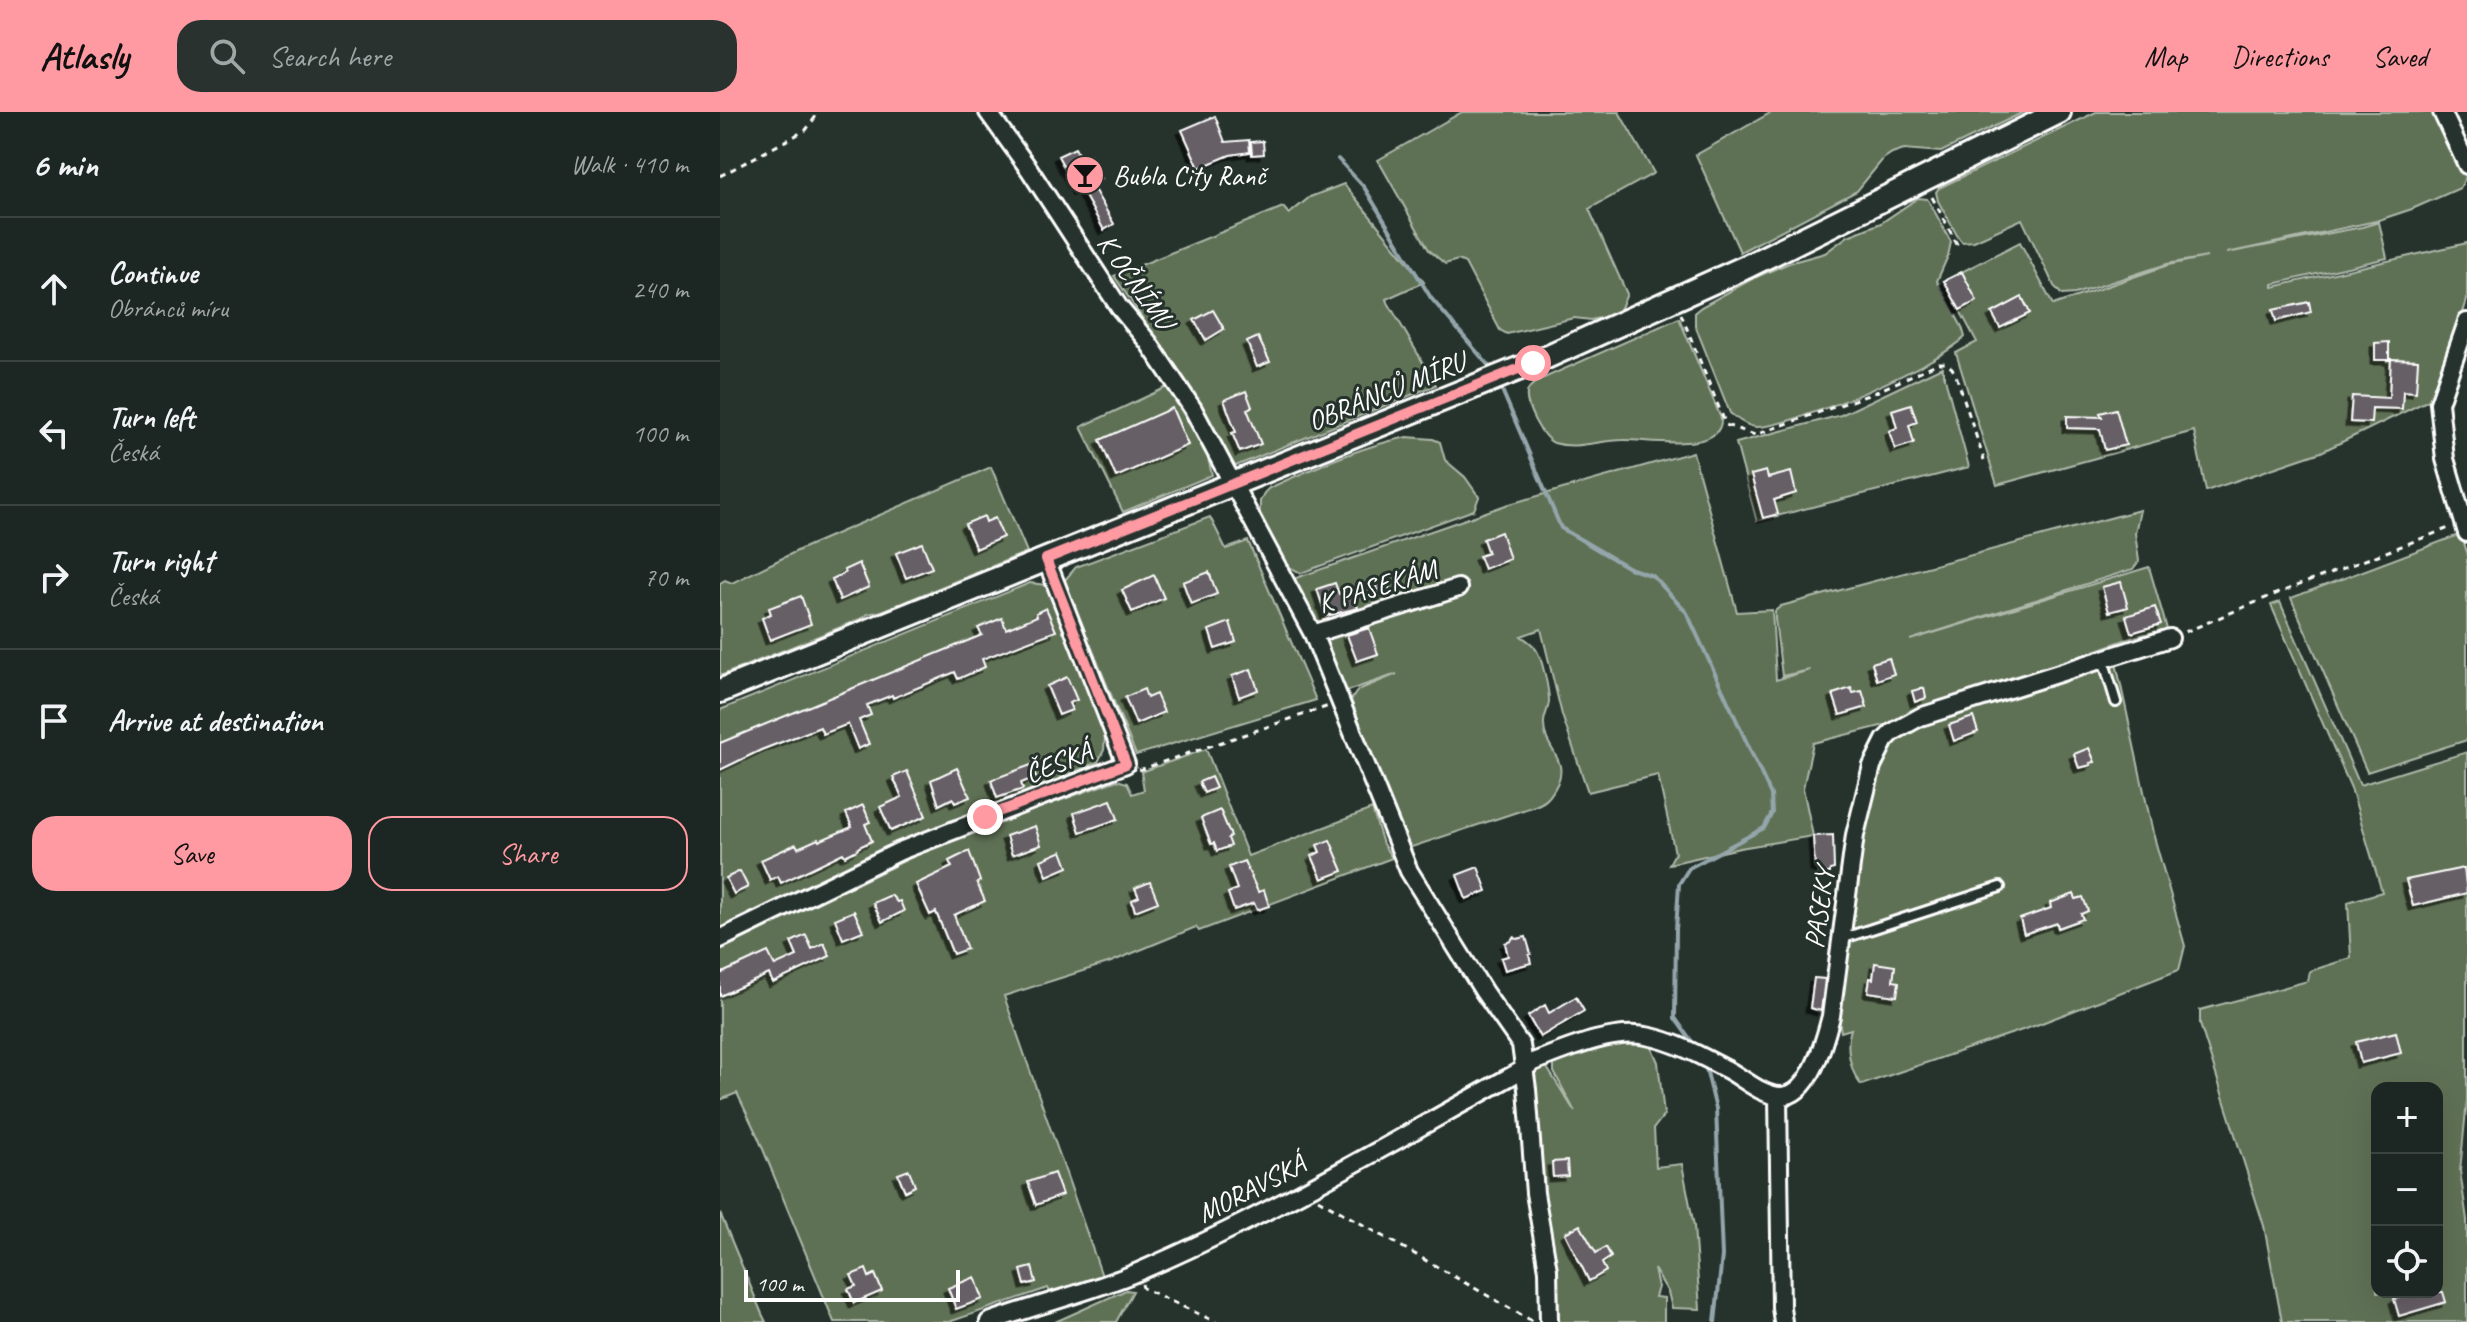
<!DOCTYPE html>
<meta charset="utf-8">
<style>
:root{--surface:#1c2622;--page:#29322f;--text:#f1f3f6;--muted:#a0a5a5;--line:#3a4340;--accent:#ff9aa2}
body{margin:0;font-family:Caveat,sans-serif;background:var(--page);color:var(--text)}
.controls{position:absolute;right:24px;bottom:24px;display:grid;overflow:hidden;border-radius:16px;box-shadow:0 8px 32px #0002}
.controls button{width:72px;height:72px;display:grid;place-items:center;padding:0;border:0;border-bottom:2px solid var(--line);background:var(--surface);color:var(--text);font:40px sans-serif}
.scale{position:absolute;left:24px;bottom:20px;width:216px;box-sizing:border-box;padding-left:8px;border:4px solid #fff;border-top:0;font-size:22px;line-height:28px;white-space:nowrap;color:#fff;-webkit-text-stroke:6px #26332d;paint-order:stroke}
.stop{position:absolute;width:24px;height:24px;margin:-18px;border:6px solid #ff9aa2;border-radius:50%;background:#fff}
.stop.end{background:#ff9aa2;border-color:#fff;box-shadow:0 2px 8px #0008}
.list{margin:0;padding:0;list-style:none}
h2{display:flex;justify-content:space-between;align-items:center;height:104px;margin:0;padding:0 32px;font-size:34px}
h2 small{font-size:26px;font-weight:400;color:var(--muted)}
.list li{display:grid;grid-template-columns:52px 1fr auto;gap:24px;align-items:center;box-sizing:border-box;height:144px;padding:0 32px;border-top:2px solid var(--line)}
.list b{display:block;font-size:30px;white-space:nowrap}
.list p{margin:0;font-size:26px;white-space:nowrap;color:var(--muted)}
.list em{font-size:26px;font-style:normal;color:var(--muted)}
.actions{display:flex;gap:16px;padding:24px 32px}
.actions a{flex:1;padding:18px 0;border:2px solid var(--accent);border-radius:24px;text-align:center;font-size:28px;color:var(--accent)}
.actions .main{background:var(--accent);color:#111}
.icon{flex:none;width:44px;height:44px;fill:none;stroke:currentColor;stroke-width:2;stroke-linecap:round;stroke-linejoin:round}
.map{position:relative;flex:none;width:1747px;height:1210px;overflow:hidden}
header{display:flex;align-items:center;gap:48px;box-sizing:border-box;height:112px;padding:0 40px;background:var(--accent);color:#111}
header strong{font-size:38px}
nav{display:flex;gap:44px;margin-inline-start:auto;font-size:28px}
.search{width:560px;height:72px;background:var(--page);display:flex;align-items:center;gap:20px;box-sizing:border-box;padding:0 28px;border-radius:24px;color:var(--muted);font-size:30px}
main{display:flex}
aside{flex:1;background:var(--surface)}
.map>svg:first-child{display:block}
.green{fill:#5e7154;stroke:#aeb8aa;stroke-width:2;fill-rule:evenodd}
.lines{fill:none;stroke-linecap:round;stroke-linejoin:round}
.stream{stroke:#94a6ab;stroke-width:4}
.building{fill:#665e66;stroke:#fff;stroke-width:2;filter:url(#shadow)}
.lane-casing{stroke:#fff;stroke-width:14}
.street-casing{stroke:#fff;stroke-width:22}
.secondary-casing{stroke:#fff;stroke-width:28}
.path{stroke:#fff;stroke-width:3;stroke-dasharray:6 6;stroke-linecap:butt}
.lane{stroke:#26332d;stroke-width:8}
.street{stroke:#26332d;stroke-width:16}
.secondary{stroke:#26332d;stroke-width:22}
.route{stroke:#ff9aa2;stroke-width:10}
.labels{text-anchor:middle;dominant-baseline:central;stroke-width:6;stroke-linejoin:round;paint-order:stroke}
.poi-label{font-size:28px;fill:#fff;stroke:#26332d;text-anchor:start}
.street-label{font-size:28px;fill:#fff;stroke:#26332d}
</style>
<header>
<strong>Atlasly</strong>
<div class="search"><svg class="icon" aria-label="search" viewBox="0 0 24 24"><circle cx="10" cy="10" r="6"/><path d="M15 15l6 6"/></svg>Search here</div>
<nav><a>Map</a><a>Directions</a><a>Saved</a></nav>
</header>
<main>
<aside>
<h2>6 min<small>Walk · 410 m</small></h2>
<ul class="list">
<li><svg class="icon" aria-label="ahead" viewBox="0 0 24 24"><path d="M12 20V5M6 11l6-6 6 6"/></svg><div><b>Continue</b><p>Obránců míru</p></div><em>240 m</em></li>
<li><svg class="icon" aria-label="left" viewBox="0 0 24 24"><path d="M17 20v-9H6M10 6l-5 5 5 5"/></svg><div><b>Turn left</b><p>Česká</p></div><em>100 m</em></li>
<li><svg class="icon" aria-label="right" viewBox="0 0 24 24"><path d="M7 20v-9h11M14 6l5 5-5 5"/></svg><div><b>Turn right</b><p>Česká</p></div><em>70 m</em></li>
<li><svg class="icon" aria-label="arrive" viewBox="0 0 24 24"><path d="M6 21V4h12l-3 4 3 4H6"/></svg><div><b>Arrive at destination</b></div></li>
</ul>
<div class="actions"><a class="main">Save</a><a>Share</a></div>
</aside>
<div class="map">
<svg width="1747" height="1210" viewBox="0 0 1747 1210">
<defs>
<filter id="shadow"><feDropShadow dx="-4.5" dy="4.5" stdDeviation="0" flood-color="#0009"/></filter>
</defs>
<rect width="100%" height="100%" fill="#26332d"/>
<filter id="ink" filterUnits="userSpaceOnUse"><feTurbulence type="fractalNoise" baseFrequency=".0125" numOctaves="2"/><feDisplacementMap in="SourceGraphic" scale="16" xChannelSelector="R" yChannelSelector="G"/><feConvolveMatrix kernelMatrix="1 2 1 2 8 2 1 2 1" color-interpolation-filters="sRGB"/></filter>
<g filter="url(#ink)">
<!-- green -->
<path class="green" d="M742,0h157l35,61 -65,36 38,85 -7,16 -12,6 -17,4 -17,-2 -67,16 -7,-4 -35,-67 -7,-3 -13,4 -16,-14 -51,-90z
M1052,0h252l-83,40 -37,-3 -12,4 -9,6 -26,32 -117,61 -44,-97z
M1376,0h340l30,65 -6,11 -48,21 -36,12 -149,32 135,-26 17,-5 8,36 -114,26v3l194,-44v57l-14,44 -24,56 -108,52 -115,39 -12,-60 -197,54 -41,-132 21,-11 -33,-61 76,-39 33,63 115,-40 39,-8 -40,7 -92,30 -13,1 -8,-9 -32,-67 -48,22 -12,1 -4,-5 -20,-36 -2,-9 3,-4z
M624,72l80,98 -38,17 50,86 -203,82 -46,-83 -73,-108 169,-69 6,7 21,-17z
M1198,86l9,1 3,4 21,39 -3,14 -11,25 25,46 3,10c-27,28 -169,89 -208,90 -10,0 -20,-8 -27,-14l-35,-88v-13l6,-5 51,-28 37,-16 36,-10 23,-17 33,-13z
M959,206l42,100c3,37 -76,21 -98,22 -23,0 -46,10 -69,3 -12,-4 -32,-41 -26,-53 1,-3 7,-7 9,-9z
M1222,255l27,100 -212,54 -21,-78 105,-28z
M447,275l40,67 5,21 -89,37 -42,-85z
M687,325l26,2 7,3 5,18 20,17 14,20 -5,13 -173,63 -16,-8 -25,-51v-13l4,-8 5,-5c45,-20 90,-41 138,-51z
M973,340l44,160 35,-2 4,70 34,-10 -28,6 -7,-57v-8l6,-5 359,-96 -5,23 4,28 -6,8 -223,71 239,-73 18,62 -34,8 -236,85 -84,21 -10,45 10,48 -73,12 -71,16 6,-11 -17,-78 -70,17 -26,-77 -21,-86 -20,7c4,3 11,7 14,12 7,8 14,42 14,53 0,8 -6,16 -5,24 0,25 28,35 11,63 -6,11 -11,15 -23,19l-120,40 -6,-4 -55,-143 7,-10 39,-16 -50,17 -25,-51 45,-16 -49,6 -25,-51 213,-74z
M271,355l36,85 -145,59 -14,3 -5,4 -143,58v-93l5,-3 7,3 69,-34z
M490,405l16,32 22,-8 68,159 -180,55 -72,-174 12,-14z
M1741,422l6,18v188l-100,32 -76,-174z
M310,471l16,2 59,150 -1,15 -6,12 -37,15 1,4 -76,26 -73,29 -193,93v-219z
M1560,490l80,183 107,-33v348l-7,71 7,49v102h-185l-18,-96 -64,-202v-14l108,-29 2,-10 41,-13 -3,-56 34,-10 -31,-104 -80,-183zM1657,976h60v204h-60z
M1395,546l38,175 32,113 -6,24 -145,56 -173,59c-11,-14 -16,-39 -10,-56l-10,3 -3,-18 8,-82 25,-148 16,-33 9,-12 19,-14z
M486,637l42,107 124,-47 11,35 9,14 -193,73 -3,-4 -85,35 -107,34 99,283 -52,15 -3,-6 -99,34h-115l-76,-185 -21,-44 -17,7v-150l215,-104 182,-66 10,3 5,11 12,-4 -3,-18z
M903,929l28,5 7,16 6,53 -10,13 2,39 26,-3 12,62 6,83 -28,-1 -4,-16 -14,-23 4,18 -3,10 9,1v24h-106c3,-45 -10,-85 -17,-129 -6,-38 -5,-86 -7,-125l12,-2 29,46 -21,-40v-9l29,-13z
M0,1101l42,101 4,8h-46z
M406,1178l7,1 -17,31h-61z"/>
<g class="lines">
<!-- stream -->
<path class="stream" d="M618,47l26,28 67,111 63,74
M779,271l62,145 68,40 24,8 34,37 84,182 1,18 -8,15 -75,40 -10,16 -3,45 -1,89 20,28
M985,952l11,45 6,147 -7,66"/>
</g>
<!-- building -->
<path class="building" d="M495,4l10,26 24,-2 1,12 -20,3 -31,13 -17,-38z
M543,29l1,13 -12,1 -1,-13z
M355,36l6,12 9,-4 11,23 -10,5 23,40 -10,6 -23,-41 -4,2 -19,-35z
M1242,160l15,29 -17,9 -16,-29z
M1302,185l8,16 -30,15 -8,-15z
M1589,190l2,10 -35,9 -3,-11z
M493,198l11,19 -18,11 -12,-20z
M538,225l12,25 -13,5 -10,-25z
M1669,230v18h-14v-17z
M1671,247l27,1 -2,32 -13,-1 -1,18 -30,-1 -1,15 -21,-1 2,-26 37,2z
M526,279l6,16 -5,2 14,35 -21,8 -8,-19 4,-1 -12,-32z
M1191,292l6,18 -8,3 5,18 -19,6 -6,-18 8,-3 -5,-18z
M452,296l16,37 -72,32 -16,-37z
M1396,297l10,36 -21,5 -5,-21 -33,-1v-12l35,1 -2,-4z
M1046,359l2,7 23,-6 5,21 -22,7 4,14 -15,4 -12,-43z
M264,404l2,6 9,-4 8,19 -27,12 -11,-25z
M781,420l9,27 -26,10 -5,-13 9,-3 -5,-14z
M202,431l10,25 -26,10 -10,-25z
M139,451l10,24 -29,13 -8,-21 13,-6 -1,-3z
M489,460l8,22 -26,10 -8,-22z
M434,463l10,23 -32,14 -10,-22z
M666,467l5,13 -12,4 -4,-13z
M1401,470l7,25 -19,5 -7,-25z
M615,471l4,11 13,-4 6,18 -32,8 -9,-27z
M81,484l10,28 -41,16 -8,-22 9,-4 -2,-6z
M1435,495l6,17 -30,9 -5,-17z
M326,496l10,23 -74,28 3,8 -27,12 -3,-7 -62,26 -1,-3 -25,10 4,10 -12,5 10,24 -11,5 -10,-25 -25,10 -3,-7 -59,23 -41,20v-27l262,-108 -4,-7 24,-10 4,11 31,-13 -1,-3z
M510,510l6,20 -21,7 -6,-19z
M649,516l9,26 -21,7 -10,-26z
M1169,546l5,16 -17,6 -5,-17z
M531,557l7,21 -19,7 -7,-21z
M347,565l10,23 -8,3 3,7 -13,5 -12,-29z
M1131,576l2,5 9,-2 5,16 -27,8 -7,-21z
M1204,576l2,10 -11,4 -3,-11z
M424,577l3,9 9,-4 8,18 -28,12 -11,-27z
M1253,605l5,15 -24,9 -5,-16z
M1369,636l6,14 -5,1 1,2 -12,3 -5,-14z
M311,653l5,12 -15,6 2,6 -26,9 -6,-18z
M237,656l13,29 -15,6 -2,-5 -14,7 -8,-25z
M187,659l19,45 -35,15 -11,-24 22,-10 -9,-20z
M491,665l5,11 -12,5 -5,-11z
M391,688l7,19 -38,13 -6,-19z
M143,693l7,17 -5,2 7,17 -13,6 -2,3 -12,6 -2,-3 -62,30 -3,-7 -8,4 -9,-20 35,-16 2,4 20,-9 1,2 33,-14 -6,-14z
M500,698l11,26 -3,2 3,8 -14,5 -3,-8 -3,1 -10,-26z
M315,714l6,19 -29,10 -6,-19z
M1113,723l1,34 -4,1v3h-12v-6h-3l-2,-31z
M610,728l13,31 -21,8 -10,-23 8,-4 -3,-7z
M249,739l11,30 -3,2 8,18 -31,14 13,34 -14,5 -17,-42 -6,3 -14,-31 36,-17 -3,-6z
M342,739l6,16 -21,9 -6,-16z
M524,749l14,31 6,-2 5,16 -12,4 -3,-7 -20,7 -6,-17 9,-4 -8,-22z
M758,755l9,24 -21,8 -9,-24z
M1744,756l3,25 -54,13 -7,-26z
M20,759l8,16 -14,7 -8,-16z
M430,770l8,20 -23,9 -3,-11 7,-3 -4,-9z
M1354,782l2,5 7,-2 5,14 -7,3 2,5 -25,9 -1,-5 -33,11 -4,-15 31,-11 -1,-5z
M171,783l6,7 3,-1 4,10 -22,11 -9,-19z
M134,799l9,20 -20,8 -8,-20z
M86,823l6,14 12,-6 6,13 -57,27 -4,-9 -49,22v-22l48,-22 7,14 22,-10 -6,-14z
M793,825l4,2 9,-2 5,17 -2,1 2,8 -26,7 -4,-12 7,-2 -3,-13 6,-2z
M1155,851l20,3 -2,15 6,1 -2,14 -29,-4 2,-14 3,1z
M1094,866l11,1 -4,32 -11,-3z
M856,885l8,14 -44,26 -12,-21 17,-11 4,8z
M1676,920l5,21 -40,10 -5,-21z
M847,1049l1,15 -15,1 -1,-15z
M189,1058l6,16 -10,5 -7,-17z
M334,1061l8,22 -26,10 -8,-23z
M860,1113l16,28 10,-6 5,10 -9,6 4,8 -17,10 -24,-48z
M312,1155l4,15 -11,3 -4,-15z
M146,1157l3,8 6,-3 7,17 -28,12 -6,-14 8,-3 -5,-11z
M255,1165l8,22 -27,10 -8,-21z
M1688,1180h35l3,10 -47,14 -5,-17 15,-4z"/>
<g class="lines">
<!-- lane casing -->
<g class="lane-casing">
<path id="lane" d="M1383,547l13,43
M1121,827l159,-52"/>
</g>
<!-- street casing -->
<g class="street-casing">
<path id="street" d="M268,0l41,57 90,138 29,35 45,67 120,225 96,237 75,121 37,53 6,44 8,104 13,77 1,52
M1722,0l25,53
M1747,210l-28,81 6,56 22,74
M593,522l145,-46
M0,827l180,-88 226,-87 -80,-205
M1058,984l3,211 2,15
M269,1210c50,-18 102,-30 151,-51 133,-57 257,-132 384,-202l9,-7c32,-12 79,-33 113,-26 28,5 55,20 80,33 16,8 36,27 55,27 30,0 44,-57 50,-80l24,-181 17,-69 13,-26 8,-8 27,-15 250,-79"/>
</g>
<!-- secondary casing -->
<g class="secondary-casing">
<path id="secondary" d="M0,579l813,-328 215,-97 311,-154"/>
</g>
<!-- path -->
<path class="path" d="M0,64l86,-46 13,-18
M1212,85l28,53
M961,202l45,111 29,10 119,-42 64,-30h7l7,5 5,10 27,82
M1465,520l88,-37 176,-67
M419,658l190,-64
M598,1087l216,123
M422,1172l1,4 73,34"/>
<!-- lane -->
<use href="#lane" class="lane"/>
<!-- street -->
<use href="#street" class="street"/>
<!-- secondary -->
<use href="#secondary" class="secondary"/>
</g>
</g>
<g class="lines" filter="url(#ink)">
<!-- route -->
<path class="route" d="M265,705l141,-53 -80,-205 487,-196"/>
</g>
<!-- icons -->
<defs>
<g id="bar-disc" transform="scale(2)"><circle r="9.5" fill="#ff9aa2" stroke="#26332d"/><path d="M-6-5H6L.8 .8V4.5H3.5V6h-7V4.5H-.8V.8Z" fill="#111"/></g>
</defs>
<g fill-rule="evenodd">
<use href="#bar-disc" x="365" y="63"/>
</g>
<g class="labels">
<!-- poi labels -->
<g class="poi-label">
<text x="393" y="63">Bubla City Ranč</text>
</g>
<!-- street labels -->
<g class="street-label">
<text transform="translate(416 169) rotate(54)">K OČNÍMU</text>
<text transform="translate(666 279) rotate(-22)">OBRÁNCŮ MÍRU</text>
<text transform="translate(657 474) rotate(-17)">K PASEKÁM</text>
<text transform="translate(338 650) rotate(-21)">ČESKÁ</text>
<text transform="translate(1099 796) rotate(-82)">PASEKY</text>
<text transform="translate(531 1076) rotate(-27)">MORAVSKÁ</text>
</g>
</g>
</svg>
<div class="controls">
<button>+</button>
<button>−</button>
<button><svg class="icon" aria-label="locate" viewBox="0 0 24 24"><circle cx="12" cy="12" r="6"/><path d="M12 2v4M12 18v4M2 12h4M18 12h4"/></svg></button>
</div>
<div class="scale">100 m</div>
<div class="stop" style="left:813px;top:251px"></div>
<div class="stop end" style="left:265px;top:705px"></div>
</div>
</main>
